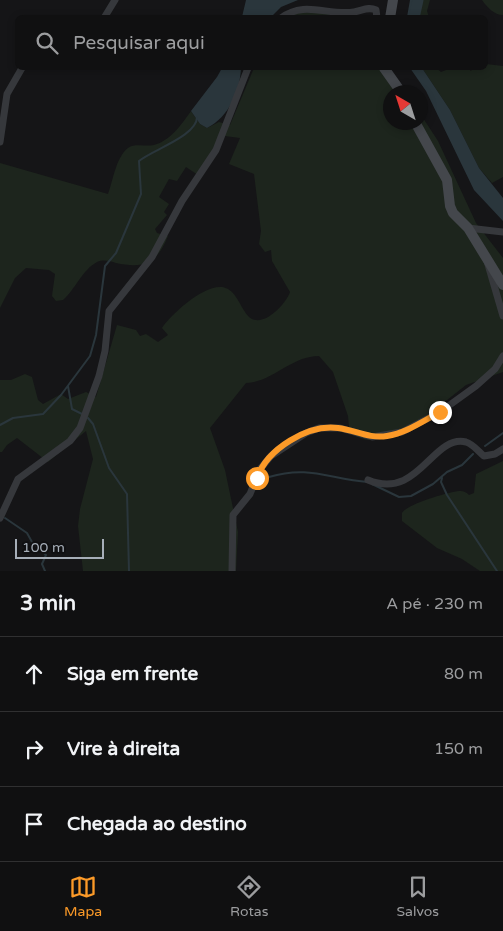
<!DOCTYPE html>
<html lang="pt">
<meta charset="utf-8">
<style>
:root{--surface:#101011;--page:#19191a;--text:#f1f3f6;--muted:#9c9d9f;--line:#303031;--accent:#fc9a28}
body{margin:0;font-family:"Varela Round",sans-serif;background:var(--page);color:var(--text)}
.compass{position:absolute;left:383px;top:85px;width:45px;height:45px;border-radius:50%;background:var(--surface);box-shadow:0 2px 8px #0003;rotate:321deg}
.scale{position:absolute;left:15px;bottom:12px;width:89px;box-sizing:border-box;padding-left:5px;border:2px solid #a6aeb8;border-top:0;font-size:14px;line-height:18px;white-space:nowrap;color:#a6aeb8;-webkit-text-stroke:4px #101012;paint-order:stroke}
.stop{position:absolute;width:15px;height:15px;margin:-11px;border:4px solid #fc9a28;border-radius:50%;background:#fff}
.stop.end{background:#fc9a28;border-color:#fff;box-shadow:0 1px 5px #0008}
.list{margin:0;padding:0;list-style:none}
h2{display:flex;justify-content:space-between;align-items:center;height:65px;margin:0;padding:0 20px;font-size:21px}
h2 small{font-size:16px;font-weight:400;color:var(--muted)}
.list li{display:grid;grid-template-columns:32px 1fr auto;gap:15px;align-items:center;box-sizing:border-box;height:75px;padding:0 20px;border-top:1px solid var(--line)}
.list b{display:block;font-size:19px;white-space:nowrap}
.list em{font-size:16px;font-style:normal;color:var(--muted)}
.icon{flex:none;width:28px;height:28px;fill:none;stroke:currentColor;stroke-width:2;stroke-linecap:round;stroke-linejoin:round}
.map{position:relative;flex:none;width:503px;height:571px;overflow:hidden}
.search{position:absolute;background:var(--surface);box-shadow:0 2px 8px #0003;left:15px;right:15px;top:15px;height:55px;display:flex;align-items:center;gap:12px;box-sizing:border-box;padding:0 18px;border-radius:8px;color:var(--muted);font-size:19px}
.sheet{height:290px;background:var(--surface)}
nav{display:flex;justify-content:space-around;align-items:center;box-sizing:border-box;height:70px;border-top:1px solid var(--line);background:var(--surface);font-size:14px;color:var(--muted)}
nav a{display:grid;justify-items:center;gap:2px}
nav .on{color:var(--accent)}
.map>svg:first-child{display:block}
.green{fill:#1d251d}
.water{fill:#2a363c}
.lines{fill:none;stroke-linecap:round;stroke-linejoin:round}
.stream{stroke:#2a363c;stroke-width:2}
.river{stroke:#2a363c;stroke-width:11}
.street{stroke:#36383c;stroke-width:7}
.secondary{stroke:#44474c;stroke-width:10}
.route{stroke:#fc9a28;stroke-width:6}
</style>
<div class="map">
<svg width="503" height="571" viewBox="0 0 503 571">
<rect width="100%" height="100%" fill="#151517"/>
<!-- green -->
<path class="green" d="M418,0h12l-3,11 2,6 -15,1z
M482,0h21v15c-9,0 -16,-8 -21,-15z
M305,8l55,9 14,-2 2,3h-87z
M486,64l17,2v111l-11,6 -13,-15 -29,-58 -28,-42h14l5,4 10,-4h17l3,3 2,-3h13z
M254,68h125l16,24h-5v30h30l1,-7 17,26 38,82 27,35v114l-37,13 -48,38 -33,15 -19,2 -11,-4 -6,-9 -1,-11 -15,-44 -14,-16c-28,0 -46,26 -73,27l-36,45 15,42 13,62 -2,39h-153l-5,-45 2,-17 13,-50 -7,-28 -38,31 -31,-24 -10,7 -5,7h-2v-72h11l14,-6 7,3 6,23 5,4 18,-10 7,5 18,-7 10,5 21,-72 19,5 4,6 6,-2 12,8 10,-7 -6,-7c9,-14 48,-50 66,-39 10,6 13,20 21,28 14,12 37,-13 41,-25l-18,-31 -1,-11 -6,2 -6,-8 2,-13 -7,-57 -25,-10 11,-26 -15,-2 -24,41 -15,-10 -9,14 -8,-2 -10,18 10,7 -5,8 3,3 -12,14 2,4 11,3c-11,27 -23,33 -52,27 -6,-2 -13,-4 -19,-1 -15,8 -22,28 -34,38l-7,1 -4,-5 3,-22 -6,-4 -23,-2 -11,10 -15,30v-145l108,31c5,-13 8,-37 20,-46 7,-5 18,-1 26,-3 16,-4 28,-21 37,-34l9,13 7,4 12,-6 11,3z
M503,461v110h-23l-18,-12 -25,-11 -35,-27c0,-1 0,-7 0,-8 5,-9 47,-21 57,-22 5,0 7,1 10,4l5,-2 2,-19z"/>
<!-- water -->
<path class="water" d="M246,0h52l-17,7 -10,10h-29z
M410,0h8l-4,17h-7z
M222,68h19c-1,23 -12,49 -34,60l-7,-4 -9,-13 26,-34z
M410,68h12l28,42 29,58 24,30v23l-29,-31 -48,-99z"/>
<g class="lines">
<!-- stream -->
<path class="stream" d="M68,386l4,23 10,5
M88,418l5,6 16,44 18,26 2,77
M0,425l13,-7 30,-4 18,-19 29,-39 6,-21 9,-69 11,-13 25,-59 -2,-33c13,-11 58,-25 58,-44
M485,446l18,-13
M269,477c40,-12 60,2 99,5
M442,478l-1,4 6,13 50,76
M372,484l27,13 12,-1 22,-12 14,-12 15,-7 11,-11
M5,518l22,15 5,9 14,13 -4,9 3,7"/>
<!-- river -->
<path class="river" d="M414,18l4,-18"/>
<!-- street -->
<path class="street" d="M104,18l11,-18
M281,18c24,-18 46,-2 73,-6 8,-1 14,-6 22,-2l1,8
M0,142l7,-48 15,-26
M468,228l35,4
M487,261l16,55
M368,480c51,21 64,-46 98,-38 7,2 12,9 18,14l11,-2 8,-5
M0,518l18,-39 52,-38 10,-13 19,-52 6,-25 4,-40 43,-54 30,-56 34,-51 32,-82
M232,571l1,-56 17,-21 10,-25 11,-13 35,-23 13,-5h21l32,9 30,-5 38,-20 36,-26 19,-17 8,-13"/>
<!-- secondary -->
<path class="secondary" d="M390,18l3,-18
M384,68l17,24
M415,122l32,58 3,26 3,7 15,15 35,57"/>
</g>
<g class="lines">
<!-- route -->
<path class="route" d="M257,478c10,-29 51,-54 81,-50 17,2 31,11 49,8 19,-3 36,-15 53,-24"/>
</g>
</svg>
<svg class="compass" viewBox="-18 -18 36 36"><path d="M0-13l5 13h-10z" fill="#e53935"/><path d="M0 13l5-13h-10z" fill="#9c9d9f"/></svg>
<div class="scale">100 m</div>
<div class="stop" style="left:257px;top:478px"></div>
<div class="stop end" style="left:440px;top:412px"></div>
<div class="search"><svg class="icon" aria-label="search" viewBox="0 0 24 24"><circle cx="10" cy="10" r="6"/><path d="M15 15l6 6"/></svg>Pesquisar aqui</div>
</div>
<section class="sheet">
<h2>3 min<small>A pé · 230 m</small></h2>
<ul class="list">
<li><svg class="icon" aria-label="ahead" viewBox="0 0 24 24"><path d="M12 20V5M6 11l6-6 6 6"/></svg><div><b>Siga em frente</b></div><em>80 m</em></li>
<li><svg class="icon" aria-label="right" viewBox="0 0 24 24"><path d="M7 20v-9h11M14 6l5 5-5 5"/></svg><div><b>Vire à direita</b></div><em>150 m</em></li>
<li><svg class="icon" aria-label="arrive" viewBox="0 0 24 24"><path d="M6 21V4h12l-3 4 3 4H6"/></svg><div><b>Chegada ao destino</b></div></li>
</ul>
</section>
<nav>
<a class="on"><svg class="icon" aria-label="map" viewBox="0 0 24 24"><path d="M3 6l6-2 6 2 6-2v14l-6 2-6-2-6 2zM9 4v14M15 6v14"/></svg>Mapa</a>
<a><svg class="icon" aria-label="directions" viewBox="0 0 24 24"><path d="M12 3l9 9-9 9-9-9zM9 14v-3h6M13 9l2 2-2 2"/></svg>Rotas</a>
<a><svg class="icon" aria-label="saved" viewBox="0 0 24 24"><path d="M7 4h10v16l-5-4-5 4z"/></svg>Salvos</a>
</nav>
